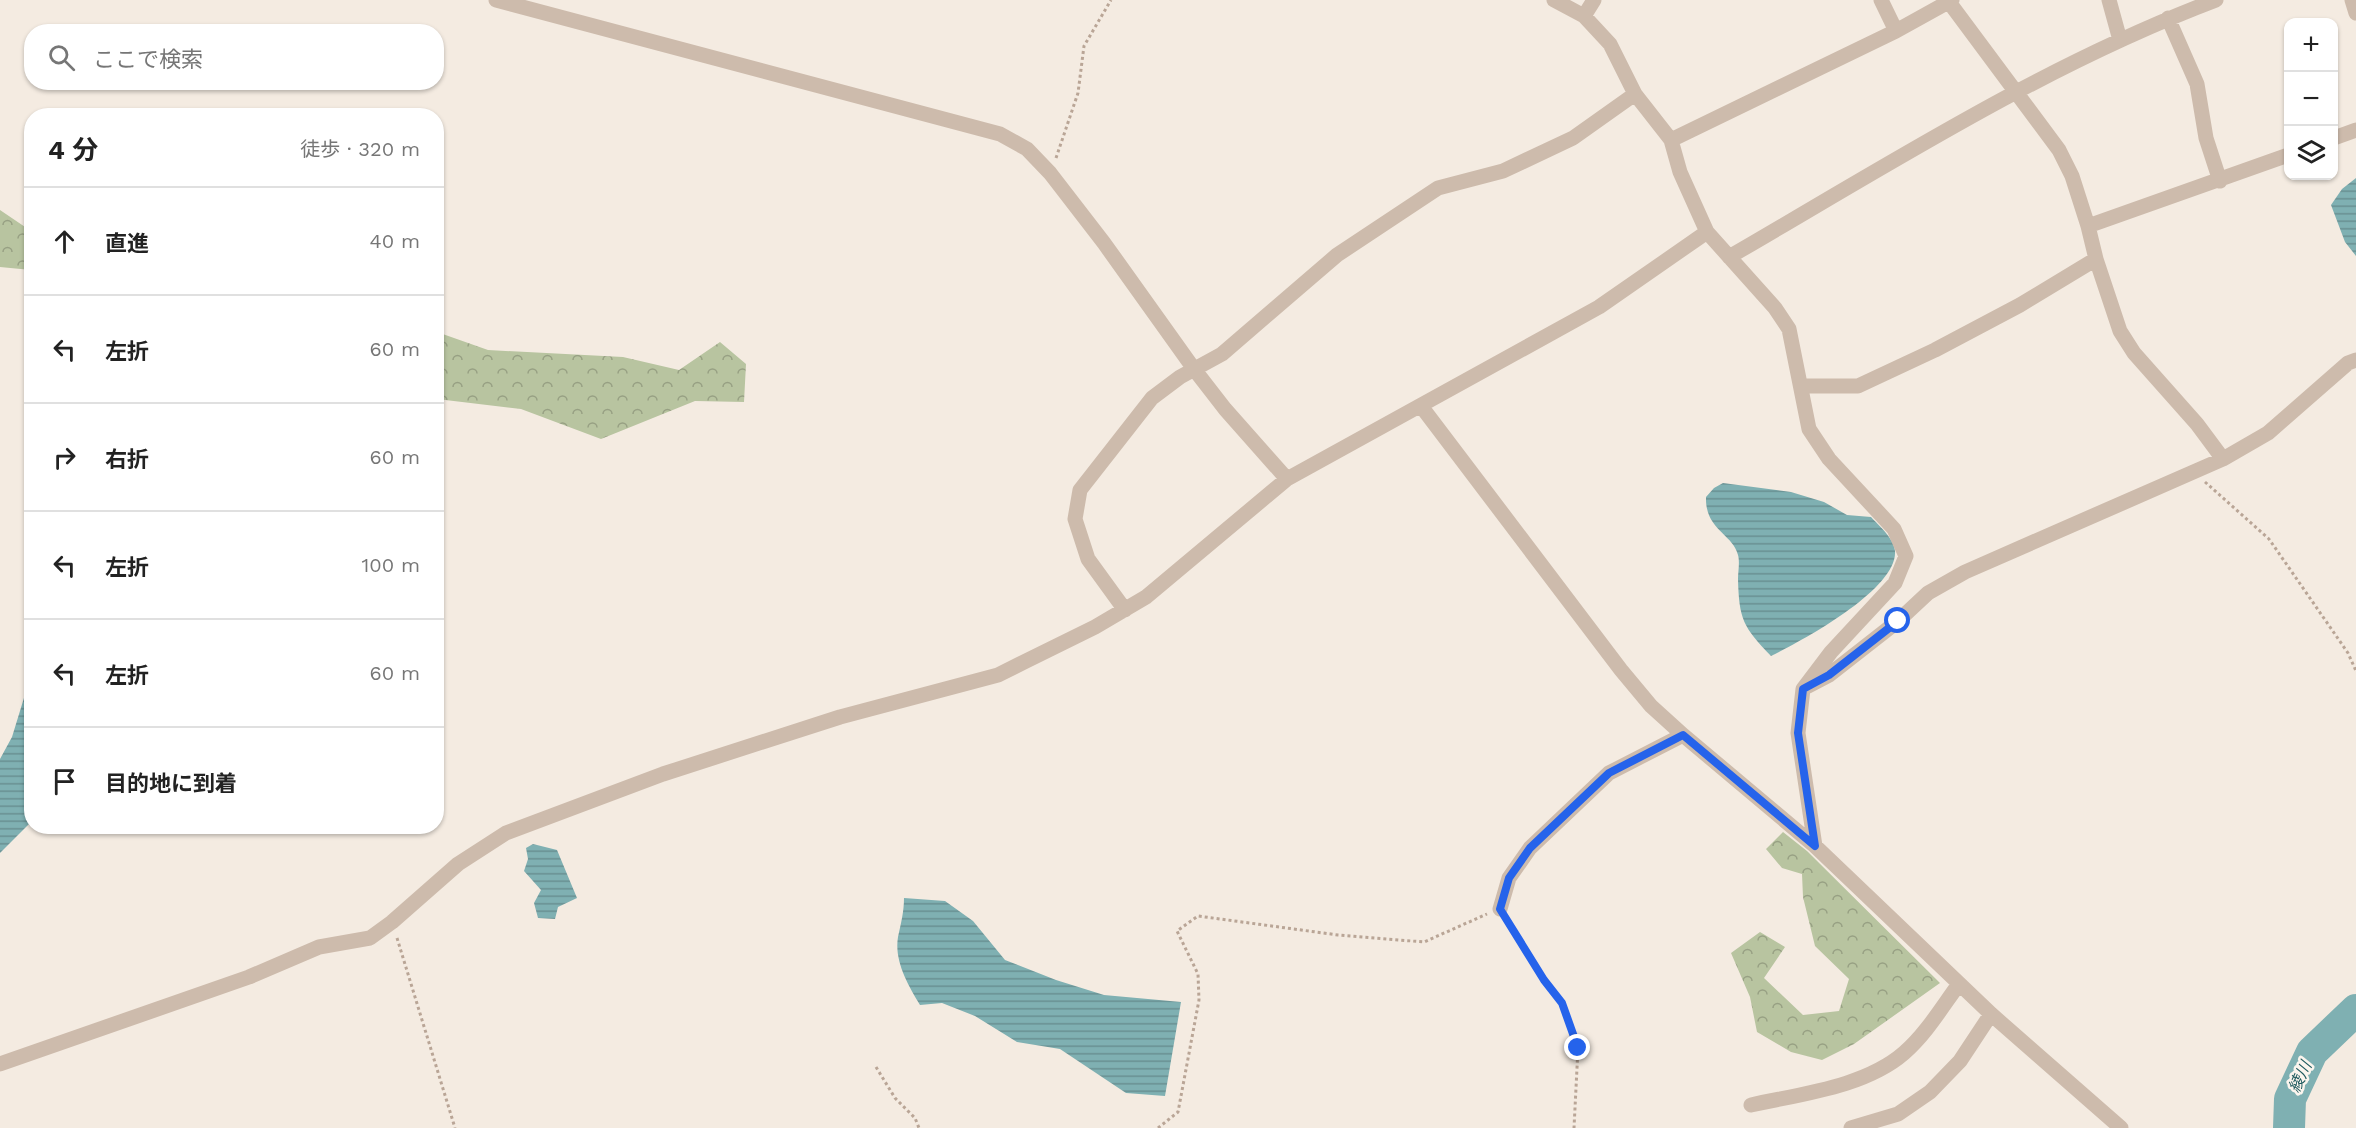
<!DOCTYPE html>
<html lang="ja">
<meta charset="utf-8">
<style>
:root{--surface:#fff;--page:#f6f6f6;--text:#222;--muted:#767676;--line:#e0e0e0}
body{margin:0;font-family:"Work Sans","Noto Sans JP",sans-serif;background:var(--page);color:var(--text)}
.controls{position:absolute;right:18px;top:18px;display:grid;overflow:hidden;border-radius:12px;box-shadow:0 2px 4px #0004}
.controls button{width:54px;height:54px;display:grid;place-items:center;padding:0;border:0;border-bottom:2px solid var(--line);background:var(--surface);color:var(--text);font:30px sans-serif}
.stop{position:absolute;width:18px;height:18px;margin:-14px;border:4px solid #2563eb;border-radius:50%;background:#fff}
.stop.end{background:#2563eb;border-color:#fff;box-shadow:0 2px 6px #0008}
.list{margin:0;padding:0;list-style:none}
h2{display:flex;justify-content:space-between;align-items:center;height:78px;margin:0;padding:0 24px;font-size:26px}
h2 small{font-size:20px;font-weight:400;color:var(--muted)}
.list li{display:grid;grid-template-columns:39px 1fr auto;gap:18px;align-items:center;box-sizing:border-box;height:108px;padding:0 24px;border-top:2px solid var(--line)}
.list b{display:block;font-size:22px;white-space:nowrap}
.list em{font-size:20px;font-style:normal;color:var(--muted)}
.icon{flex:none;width:33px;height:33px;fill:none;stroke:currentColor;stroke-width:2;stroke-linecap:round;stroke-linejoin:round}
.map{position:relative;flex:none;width:2356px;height:1128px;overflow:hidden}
.search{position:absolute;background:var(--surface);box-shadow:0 2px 4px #0004;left:24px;top:24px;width:420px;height:66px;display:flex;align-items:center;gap:15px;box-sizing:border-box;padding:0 21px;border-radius:24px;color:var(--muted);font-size:22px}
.panel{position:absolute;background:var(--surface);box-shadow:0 2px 4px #0004;left:24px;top:108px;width:420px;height:726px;border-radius:24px}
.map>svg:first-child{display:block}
.forest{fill:url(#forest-crowns)}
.water{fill:url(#water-rules)}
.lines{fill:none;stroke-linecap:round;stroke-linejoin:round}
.river{stroke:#7fb0b2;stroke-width:32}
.path{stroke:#b9a596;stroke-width:3;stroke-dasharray:3 3;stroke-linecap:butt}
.minor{stroke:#cdbbac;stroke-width:15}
.route{stroke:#2563eb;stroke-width:8}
.labels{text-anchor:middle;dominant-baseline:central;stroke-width:5;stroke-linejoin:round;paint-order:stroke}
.water-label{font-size:16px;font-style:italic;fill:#1f5a5e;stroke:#fbf5ee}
</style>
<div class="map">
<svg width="2356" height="1128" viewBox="0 0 2356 1128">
<defs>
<pattern id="forest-crowns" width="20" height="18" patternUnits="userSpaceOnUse" patternTransform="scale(1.5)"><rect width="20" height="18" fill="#b8c4a0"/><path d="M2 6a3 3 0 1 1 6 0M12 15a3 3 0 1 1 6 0" fill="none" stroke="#97a083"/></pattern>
<pattern id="water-rules" width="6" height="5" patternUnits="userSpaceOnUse" patternTransform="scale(1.5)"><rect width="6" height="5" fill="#7fb0b2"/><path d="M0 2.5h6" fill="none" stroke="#699091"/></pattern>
</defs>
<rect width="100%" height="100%" fill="#f4ebe1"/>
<!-- forest -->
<path class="forest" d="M0,210l31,21v39l-31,-3z
M437,332l51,18 135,7 56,13 41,-28 26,22 -2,38 -49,-1 -94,38 -80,-30 -84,-10z
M1783,832l24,19 133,132 -86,61 -32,16 -31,-8 -34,-20 -7,-35 -19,-44 29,-21 25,15 -21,31 39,37 36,-4 10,-32 -34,-33 -12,-49 -1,-23 -20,-6 -16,-19z"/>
<!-- water -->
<path class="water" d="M2356,178v78l-11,-14 -14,-37 11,-16z
M1723,483l68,9 33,10 23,13 24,2c8,9 23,21 24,34 3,38 -93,90 -124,105 -28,-29 -32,-37 -33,-77 0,-7 2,-17 0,-24 -5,-21 -33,-25 -32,-58l8,-9z
M31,675v147l-31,31v-94l12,-22z
M533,844l24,6 20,48 -19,9 -3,12 -17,-1 -4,-15 7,-13 -17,-19 4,-12 -2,-11z
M904,898l41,3 28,20 32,39 51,20 48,15 77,7 -16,94 -39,-3 -66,-44 -43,-7 -42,-26 -33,-13 -22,2c-12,-20 -26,-44 -22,-68 3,-14 6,-25 6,-39z"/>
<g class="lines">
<!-- river -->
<path class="river" d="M2289,1128l1,-29 22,-47 44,-42"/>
<!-- path -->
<path class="path" d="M1056,158l22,-65 6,-47 27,-46
M2205,482l64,57 79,114 8,18
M1508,923l36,57 18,23 16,45 -4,80
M397,938l58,190
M876,1067l19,31 20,20 4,10
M1158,1128l20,-16 21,-112 -1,-26 -21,-43 21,-15 140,19 86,7 63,-28"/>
<!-- minor -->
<path class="minor" d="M496,0l504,134 27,15 23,24 54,70 90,126 31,40 62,70
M1554,0l30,16 26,28 25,50 36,46 9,32 27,60 68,76 14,21 20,100 20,30 65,70 12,27 -11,27 -64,69 -28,37 -5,44 17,113
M1881,0l15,31
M2109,0l11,40
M2352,0l4,13
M1949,2l110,148 13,26 16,50 8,33 24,72 14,22 63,71 26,35
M1584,16l10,-16
M2168,18l29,66 9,54 14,43
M2334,138l22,-8
M1671,140l225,-109 56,-31
M2088,226l200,-71
M1729,257c159,-92 315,-192 487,-257
M1802,386h56l77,-36 85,-45 76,-46
M1421,406l200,264 30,36 32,29 132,111 176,168 130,114
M1125,610l-37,-51 -13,-40 5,-29 72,-92 28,-21 42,-23 115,-99 101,-67 65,-17 70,-33 62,-44
M1808,686l21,-11 69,-54 30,-28 37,-21 258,-113 45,-26 80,-70 8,-3
M1500,909l9,-31 21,-30 79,-75 74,-38
M0,1064l249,-87 70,-30 51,-9 22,-16 66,-58 48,-31 157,-59 177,-57 158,-42 26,-13 71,-35 51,-30 141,-118 312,-172 108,-75
M1751,1105c49,-11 114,-18 153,-52 22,-19 38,-46 55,-69
M1851,1128l47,-14 32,-22 30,-31 31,-47"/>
</g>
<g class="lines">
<!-- route -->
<path class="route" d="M1578,1048l-16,-45 -18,-23 -44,-71 9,-31 21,-30 79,-75 74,-38 132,111 -17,-113 5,-44 26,-14 69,-54"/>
</g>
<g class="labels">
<!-- water labels -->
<g class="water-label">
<text transform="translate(2300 1077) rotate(-65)">綾川</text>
</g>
</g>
</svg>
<div class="controls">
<button>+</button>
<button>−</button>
<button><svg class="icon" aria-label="layers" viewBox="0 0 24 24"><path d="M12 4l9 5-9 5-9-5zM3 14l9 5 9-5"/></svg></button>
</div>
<div class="stop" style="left:1898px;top:621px"></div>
<div class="stop end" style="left:1578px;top:1048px"></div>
<div class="search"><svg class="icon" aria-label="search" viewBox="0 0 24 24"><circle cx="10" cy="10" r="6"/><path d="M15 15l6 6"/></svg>ここで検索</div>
<section class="panel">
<h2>4 分<small>徒歩 · 320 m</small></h2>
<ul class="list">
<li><svg class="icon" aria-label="ahead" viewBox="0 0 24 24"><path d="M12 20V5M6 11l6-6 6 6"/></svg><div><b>直進</b></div><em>40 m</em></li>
<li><svg class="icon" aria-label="left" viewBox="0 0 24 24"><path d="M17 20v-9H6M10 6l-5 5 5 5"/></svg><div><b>左折</b></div><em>60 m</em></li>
<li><svg class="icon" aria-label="right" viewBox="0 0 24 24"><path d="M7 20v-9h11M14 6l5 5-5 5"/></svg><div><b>右折</b></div><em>60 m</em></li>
<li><svg class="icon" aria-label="left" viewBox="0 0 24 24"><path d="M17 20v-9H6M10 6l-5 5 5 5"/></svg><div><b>左折</b></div><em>100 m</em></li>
<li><svg class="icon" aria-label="left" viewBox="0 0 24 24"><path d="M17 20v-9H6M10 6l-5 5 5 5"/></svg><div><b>左折</b></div><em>60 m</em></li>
<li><svg class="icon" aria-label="arrive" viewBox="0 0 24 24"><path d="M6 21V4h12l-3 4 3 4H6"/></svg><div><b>目的地に到着</b></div></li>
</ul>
</section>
</div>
